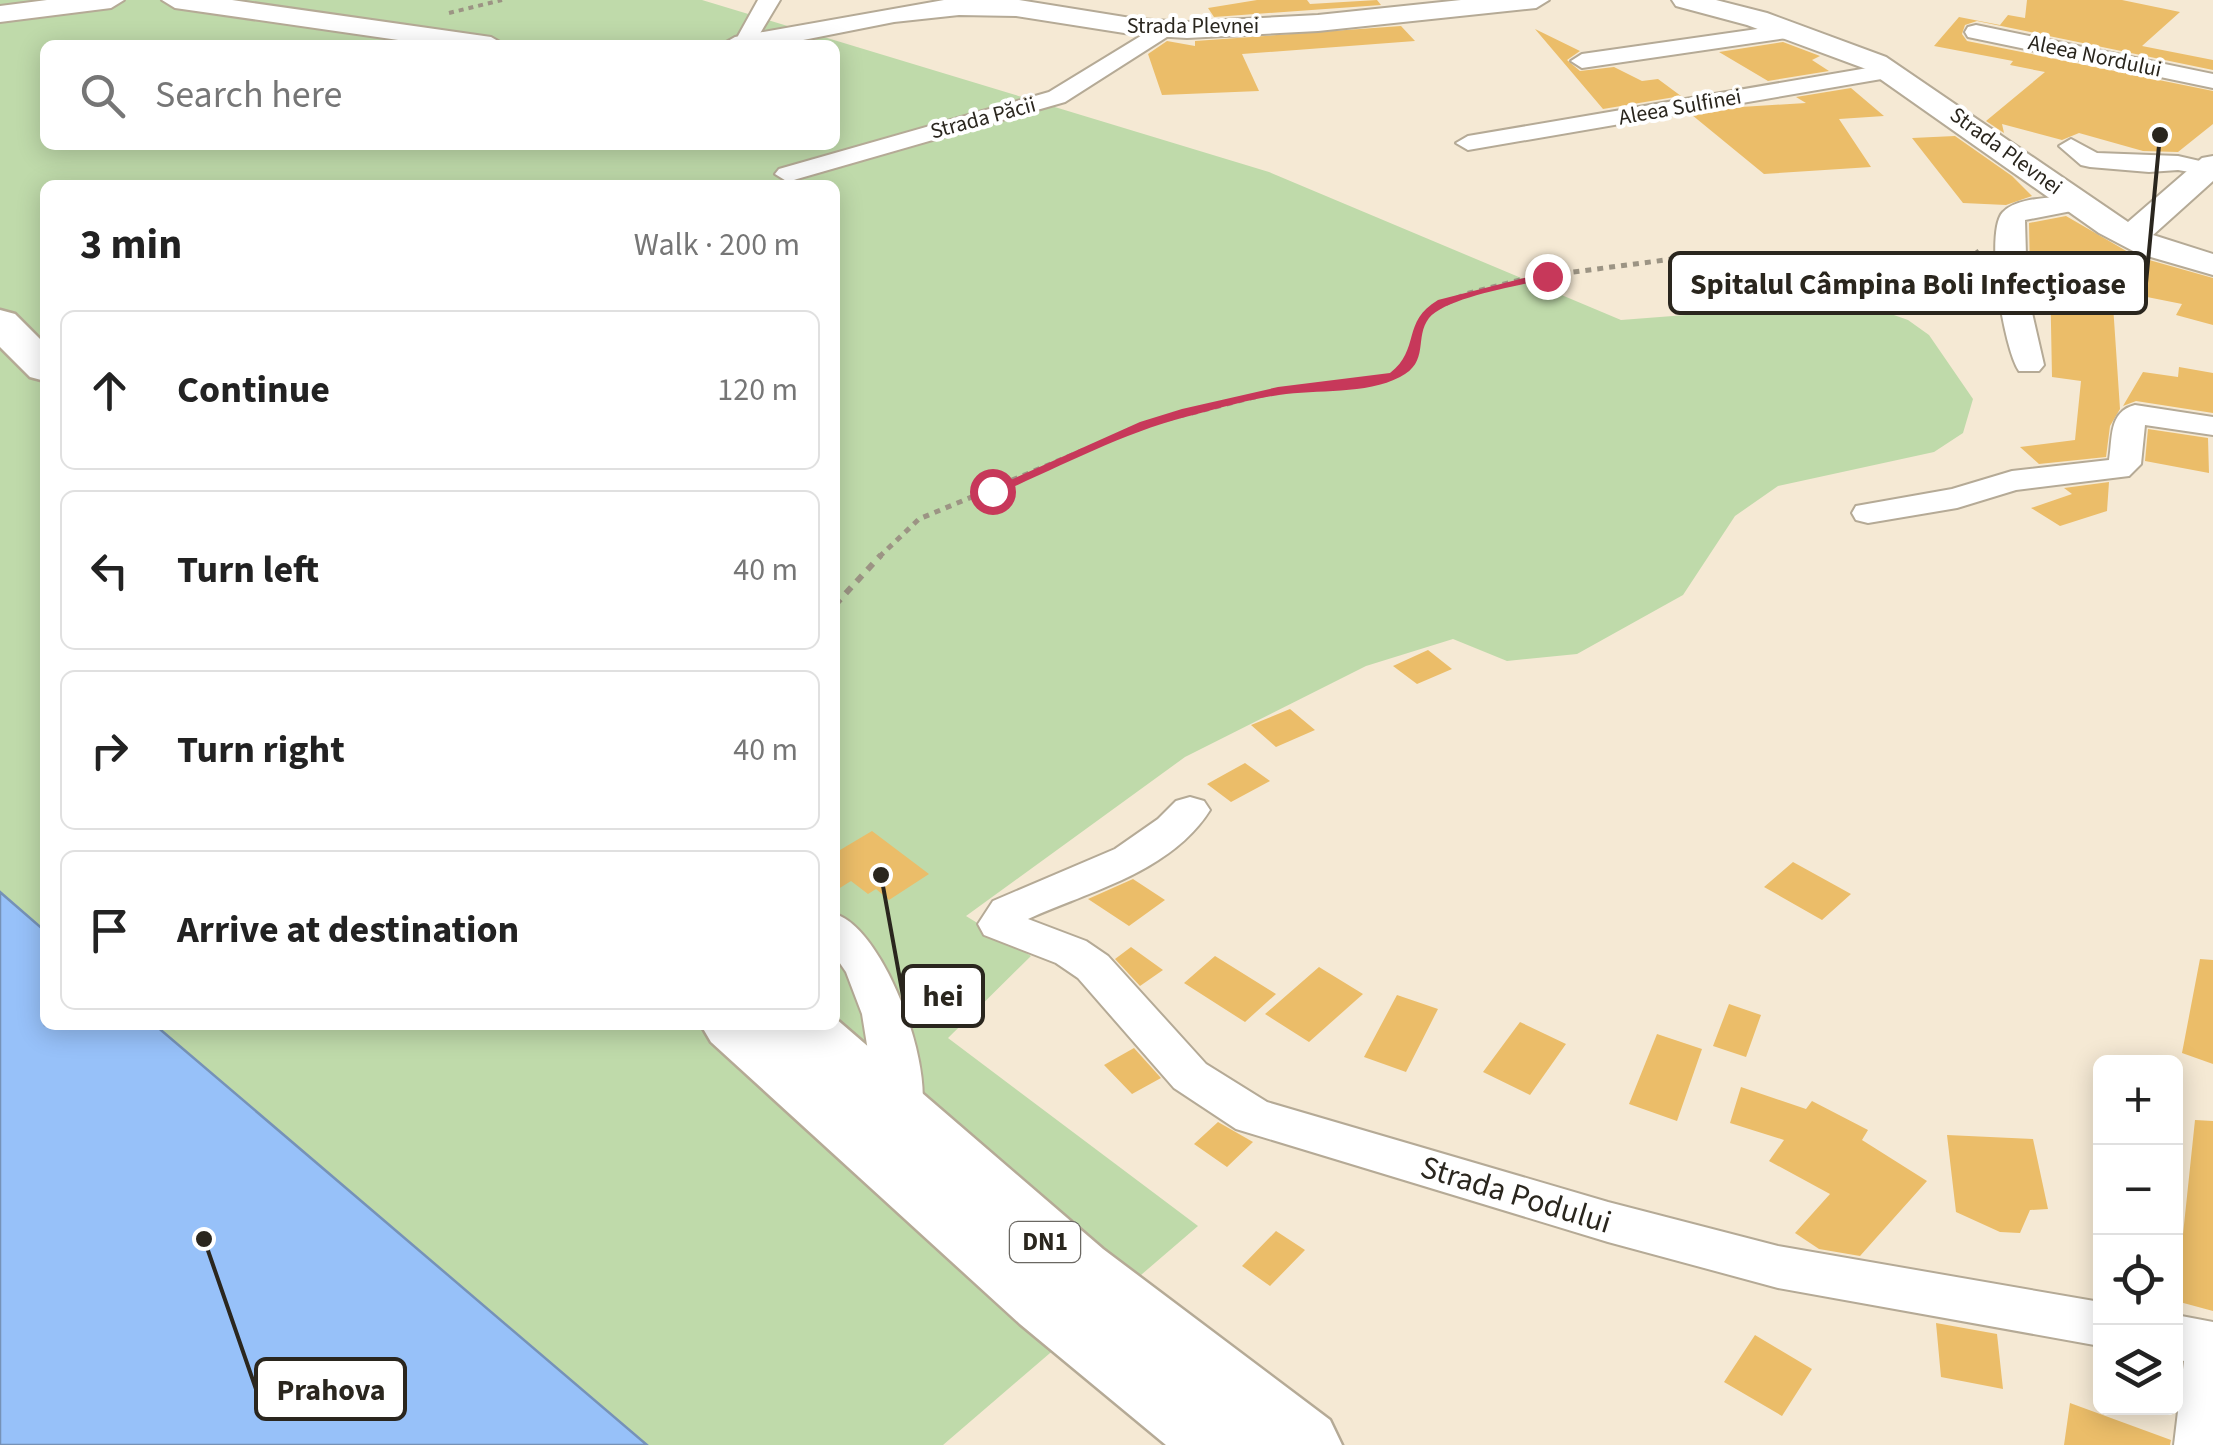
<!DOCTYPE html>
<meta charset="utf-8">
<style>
:root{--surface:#fff;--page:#f2f2f2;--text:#222;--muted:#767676;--line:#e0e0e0}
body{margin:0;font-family:"Source Sans 3",sans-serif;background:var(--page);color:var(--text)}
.controls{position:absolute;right:30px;bottom:30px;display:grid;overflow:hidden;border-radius:15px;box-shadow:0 5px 25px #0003}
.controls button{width:90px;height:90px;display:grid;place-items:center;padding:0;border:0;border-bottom:2px solid var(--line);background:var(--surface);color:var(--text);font:50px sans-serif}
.stop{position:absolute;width:30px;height:30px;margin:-22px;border:8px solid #c7385a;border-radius:50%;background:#fff}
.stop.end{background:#c7385a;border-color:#fff;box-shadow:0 2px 10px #0008}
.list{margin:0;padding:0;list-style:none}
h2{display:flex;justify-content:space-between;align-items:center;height:130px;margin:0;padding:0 40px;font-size:42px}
h2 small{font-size:32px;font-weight:400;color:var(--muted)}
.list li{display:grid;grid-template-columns:65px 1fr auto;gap:30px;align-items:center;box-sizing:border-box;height:160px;margin:0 20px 20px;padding:0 20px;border:2px solid var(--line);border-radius:15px}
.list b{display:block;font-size:38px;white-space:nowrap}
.list em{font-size:32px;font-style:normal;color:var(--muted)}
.icon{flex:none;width:55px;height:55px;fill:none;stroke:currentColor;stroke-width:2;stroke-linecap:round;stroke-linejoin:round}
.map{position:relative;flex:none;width:2213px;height:1445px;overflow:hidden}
.search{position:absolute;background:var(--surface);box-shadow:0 5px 25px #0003;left:40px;top:40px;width:800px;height:110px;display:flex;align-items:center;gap:25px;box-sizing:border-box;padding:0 35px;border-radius:15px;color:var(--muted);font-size:38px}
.panel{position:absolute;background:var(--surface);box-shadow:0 5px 25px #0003;left:40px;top:180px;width:800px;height:850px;border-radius:15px}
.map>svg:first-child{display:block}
.green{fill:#bfdaaa;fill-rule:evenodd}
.water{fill:#97c1f9;stroke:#7692b7;stroke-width:2.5}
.building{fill:#ebbd69}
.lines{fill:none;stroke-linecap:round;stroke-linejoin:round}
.minor-casing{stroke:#b5aa96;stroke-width:4}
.major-casing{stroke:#b5aa96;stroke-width:4}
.highway-casing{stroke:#b5aa96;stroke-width:5}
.path-far2{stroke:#9c9484;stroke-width:4;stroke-dasharray:5 5;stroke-linecap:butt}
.path-far1{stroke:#9c9484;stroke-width:5;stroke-dasharray:6 6;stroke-linecap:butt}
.path{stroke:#9c9484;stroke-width:6;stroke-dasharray:8 8;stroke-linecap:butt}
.minor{fill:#fff;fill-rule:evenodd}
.major{fill:#fff;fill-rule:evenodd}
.highway{fill:#fff;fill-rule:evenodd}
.route{fill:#c7385a}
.labels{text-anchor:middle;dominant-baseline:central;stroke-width:8;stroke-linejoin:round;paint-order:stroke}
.far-street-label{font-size:22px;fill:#2a261e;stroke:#fff}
.shield{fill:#fff;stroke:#6a6762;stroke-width:2.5}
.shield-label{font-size:25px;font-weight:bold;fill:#2a261e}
.near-street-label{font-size:32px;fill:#2a261e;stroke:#fff}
.leader{fill:none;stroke:#2a261e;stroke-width:4}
.callout-dot{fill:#2a261e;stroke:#fff;stroke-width:4}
.callout{fill:#fff;stroke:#2a261e;stroke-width:4}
.callout-label{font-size:30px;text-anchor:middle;font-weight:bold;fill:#2a261e}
</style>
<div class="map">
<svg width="2213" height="1445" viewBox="0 0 2213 1445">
<rect width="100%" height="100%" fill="#f5e9d4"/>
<!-- green -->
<path class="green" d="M0,0h702l567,172 352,148 236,-18 51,18 21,15 44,64 -10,34 -29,19 -156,34 -43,30 -52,79 -106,59 -70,7 -54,-22 -87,27 -181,91 -219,159 65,40 -83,82 250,188 -255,219h-296l-492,-420h680v-840h-790v746l-45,-39zM45,45h790v100h-790z"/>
<!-- water -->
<path class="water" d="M0,892l45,39v94h110l492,420h-647z"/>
<!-- building -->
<path class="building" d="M1257,0h50l3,4 67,-4 4,5 -167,12 -6,-9z
M2027,0h95l58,12 -38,34 71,14v10l-236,-49 -12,4 -3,9 5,7 246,50v33l-35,28 -35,-1 -64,-18 -17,7 -60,-16 2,9 -18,-12 59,-49 -35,-7 3,-4 -79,-15 25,-29 41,8 8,-10 17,3z
M1401,26l14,15 -173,13 17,37 -97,4 -14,-41 19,-13 28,5v-5z
M1535,29l45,22 -13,9 13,11 34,-4 28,14 16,-2 23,17 -78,13z
M1783,42l37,14 -8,4 17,11 -61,10 -49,-29z
M1851,88l33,28 -45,3 32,48 -107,7 -72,-59 49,-8 65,-4 -10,-6z
M1955,136l57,40 20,20 -26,9 -43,-2 -51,-65z
M2066,216l69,40 78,22v47l-37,-10 6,-11 -70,-14 8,119 -10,17 -4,31 -67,7 -19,-17 55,-7 6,-59 -29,-4 -2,-104 -20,-3 -1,-47z
M2179,367l34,6v40l-77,-12 -13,5 20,-34 35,5z
M2148,429l60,9 1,35 -64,-12z
M2109,482l-2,29 -47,15 -29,-18 41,-14 -8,-6z
M1428,650l24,19 -35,15 -24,-18z
M1290,709l25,21 -39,17 -25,-22z
M1245,763l25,18 -39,21 -24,-18z
M872,831l57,43 -40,26 -13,-11 -8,5 -17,-13 -16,10v-38z
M1793,862l58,32 -29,26 -58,-33z
M1133,879l32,21 -36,26 -41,-27z
M1131,947l32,23 -23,16 -25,-27z
M1215,956l61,38 -31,28 -61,-39z
M2200,959l13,1v104l-31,-11z
M1319,967l44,27 -54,48 -44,-28z
M1397,995l41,14 -32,63 -42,-15z
M1729,1004l32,11 -15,42 -33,-11z
M1520,1022l46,22 -36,51 -47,-23z
M1657,1034l45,15 -25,72 -48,-17z
M1134,1048l27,30 -29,16 -28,-29z
M1741,1087l65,22 6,-8 56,29 -6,10 65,41 -67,75 -41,-7 -24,-16 35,-39 -61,-33 15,-21 -54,-17z
M2195,1120l18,1v190l-37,-10z
M1218,1122l35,20 -26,25 -33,-23z
M1947,1135l86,4 15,70 -18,1 -10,23 -20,-1 -44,-20z
M1276,1231l29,19 -35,36 -28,-20z
M1936,1323l61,11 6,55 -62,-12z
M1755,1335l57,34 -30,47 -58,-34z
M2070,1403l101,37 -1,5h-106z"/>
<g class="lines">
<!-- minor casing -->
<g class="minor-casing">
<path id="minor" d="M758,0h22l-27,45h-20z
M1162,23l8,2 3,5 -3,5 -105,67 -268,77 -9,3 -13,-8 4,-5 270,-77z
M1792,24l11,7 -3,5 -218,32 -11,-7 11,-7z
M1976,25l237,49v14l-245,-51 -3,-5 3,-5z
M1891,64l11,7 -3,5 -431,74 -12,-7 12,-7z
M2071,139l26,14 81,3 35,8v12l-35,-6 -29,2 -59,-5 -9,-2 -22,-19z
M2078,195l13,8 -4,5 -62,12 2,71 17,74 -5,6h-20c-15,-21 -35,-140 -16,-159 15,-16 55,-14 75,-17z
M2135,405l78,12v18l-68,-10 -4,39 -12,12 -113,14 -59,18 -89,15 -12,-3 -4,-7 4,-7 96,-17 60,-18 97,-11c4,-22 -1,-48 26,-55z
M1190,797l14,4 6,9c-39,62 -120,81 -182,109l58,22 22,15 98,108 61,38 341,100 170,44 322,56v44l-322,-58 -170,-46 -372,-113 -62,-41 -96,-110 -22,-15 -72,-28 -6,-11 15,-23 122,-52 43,-30 18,-18z
M835,914c51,15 106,168 82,212l-16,5 -16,-5 -7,-13 -16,-99 -16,-42 -11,-16z
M2176,1315l37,7v123h-39l10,-84 -8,-2z"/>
</g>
<!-- major casing -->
<g class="major-casing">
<path id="major" d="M47,0h77l-13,8 -111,14v-16z
M162,0h70l259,37 14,8h-72l-258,-37z
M944,0h75l118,19 50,3 131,-7 143,-15h88l-13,8 -218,23 -131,7 -50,-3 -121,-19 -57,-1 -65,7 -116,23h-57l14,-8z
M1672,0h44l51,13 119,44 242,165 74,-64 11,-2v25l-60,54 60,19v21l-76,-22 -38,-20 -233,-164 -119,-44 -71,-19z"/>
</g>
<!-- highway casing -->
<g class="highway-casing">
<path id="highway" d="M0,310l15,4 30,30v37l-15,-4 -30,-30z
M835,1018l268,231 227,171 12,25h-176l-146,-121 -309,-282 -10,-17h134z"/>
</g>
<!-- path-far2 -->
<path class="path-far2" d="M449,13l53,-13"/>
<!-- path-far1 -->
<path class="path-far1" d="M879,557l40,-38 225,-94 134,-34 117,-15 16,-20 8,-29 11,-16 36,-17 62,-16 160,-21 250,14 23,-6 18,-14"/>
<!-- path -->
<path class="path" d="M835,605l46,-50"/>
<!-- minor -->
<use href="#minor" class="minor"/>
<!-- major -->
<use href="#major" class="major"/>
<!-- highway -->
<use href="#highway" class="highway"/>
</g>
<!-- route -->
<path class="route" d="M1547,272l4,6c-29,7 -105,19 -122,40 -15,19 1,44 -29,59 -34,18 -83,12 -121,18 -28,4 -55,12 -82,19 -69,16 -135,52 -200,80l-11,-3 154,-69 42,-13 96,-22 112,-14c31,-24 11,-51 48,-73z"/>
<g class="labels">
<!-- far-street labels -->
<g class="far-street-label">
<text x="1193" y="26">Strada Plevnei</text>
<text transform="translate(2095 56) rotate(12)">Aleea Nordului</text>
<text transform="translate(1680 107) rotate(-10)">Aleea Sulfinei</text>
<text transform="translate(983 118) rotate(-15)">Strada Păcii</text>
<text transform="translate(2006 151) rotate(36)">Strada Plevnei</text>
</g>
<!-- shield labels -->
<rect class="shield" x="1010" y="1222" width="70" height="40" rx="8"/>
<g class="shield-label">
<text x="1045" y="1242">DN1</text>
</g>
<!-- near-street labels -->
<g class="near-street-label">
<text transform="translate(1516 1195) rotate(17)">Strada Podului</text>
</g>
</g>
<!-- callouts -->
<path class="leader" d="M2160 135L2146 283M881 875L903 996M204 1239L256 1389"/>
<g class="callout-dot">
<circle cx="2160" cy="135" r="10"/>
<circle cx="881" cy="875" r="10"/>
<circle cx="204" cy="1239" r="10"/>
</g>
<g class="callout">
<rect x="1670" y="253" width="476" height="60" rx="10"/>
<rect x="903" y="966" width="80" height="60" rx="10"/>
<rect x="256" y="1359" width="149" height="60" rx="10"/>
</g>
<g class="callout-label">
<text x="1908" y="294">Spitalul Câmpina Boli Infecțioase</text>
<text x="943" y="1006">hei</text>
<text x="331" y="1400">Prahova</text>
</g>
</svg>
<div class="controls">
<button>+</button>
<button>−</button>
<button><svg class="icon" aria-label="locate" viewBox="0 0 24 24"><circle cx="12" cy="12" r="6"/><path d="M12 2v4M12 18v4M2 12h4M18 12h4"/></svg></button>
<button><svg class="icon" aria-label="layers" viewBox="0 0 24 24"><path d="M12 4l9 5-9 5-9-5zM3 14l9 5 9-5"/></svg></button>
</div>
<div class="stop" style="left:992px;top:491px"></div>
<div class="stop end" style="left:1547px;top:276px"></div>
<div class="search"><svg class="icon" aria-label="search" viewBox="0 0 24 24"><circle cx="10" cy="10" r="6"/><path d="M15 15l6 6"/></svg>Search here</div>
<section class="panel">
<h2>3 min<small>Walk · 200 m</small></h2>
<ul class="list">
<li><svg class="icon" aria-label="ahead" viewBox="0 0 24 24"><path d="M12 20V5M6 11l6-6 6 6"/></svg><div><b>Continue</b></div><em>120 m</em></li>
<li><svg class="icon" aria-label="left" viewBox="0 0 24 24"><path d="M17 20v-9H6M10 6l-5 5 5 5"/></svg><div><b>Turn left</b></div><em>40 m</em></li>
<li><svg class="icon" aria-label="right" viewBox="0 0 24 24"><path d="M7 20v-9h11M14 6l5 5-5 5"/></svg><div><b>Turn right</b></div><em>40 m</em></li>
<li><svg class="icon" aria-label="arrive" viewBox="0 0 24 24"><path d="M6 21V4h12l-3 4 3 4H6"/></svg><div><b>Arrive at destination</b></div></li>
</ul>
</section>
</div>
